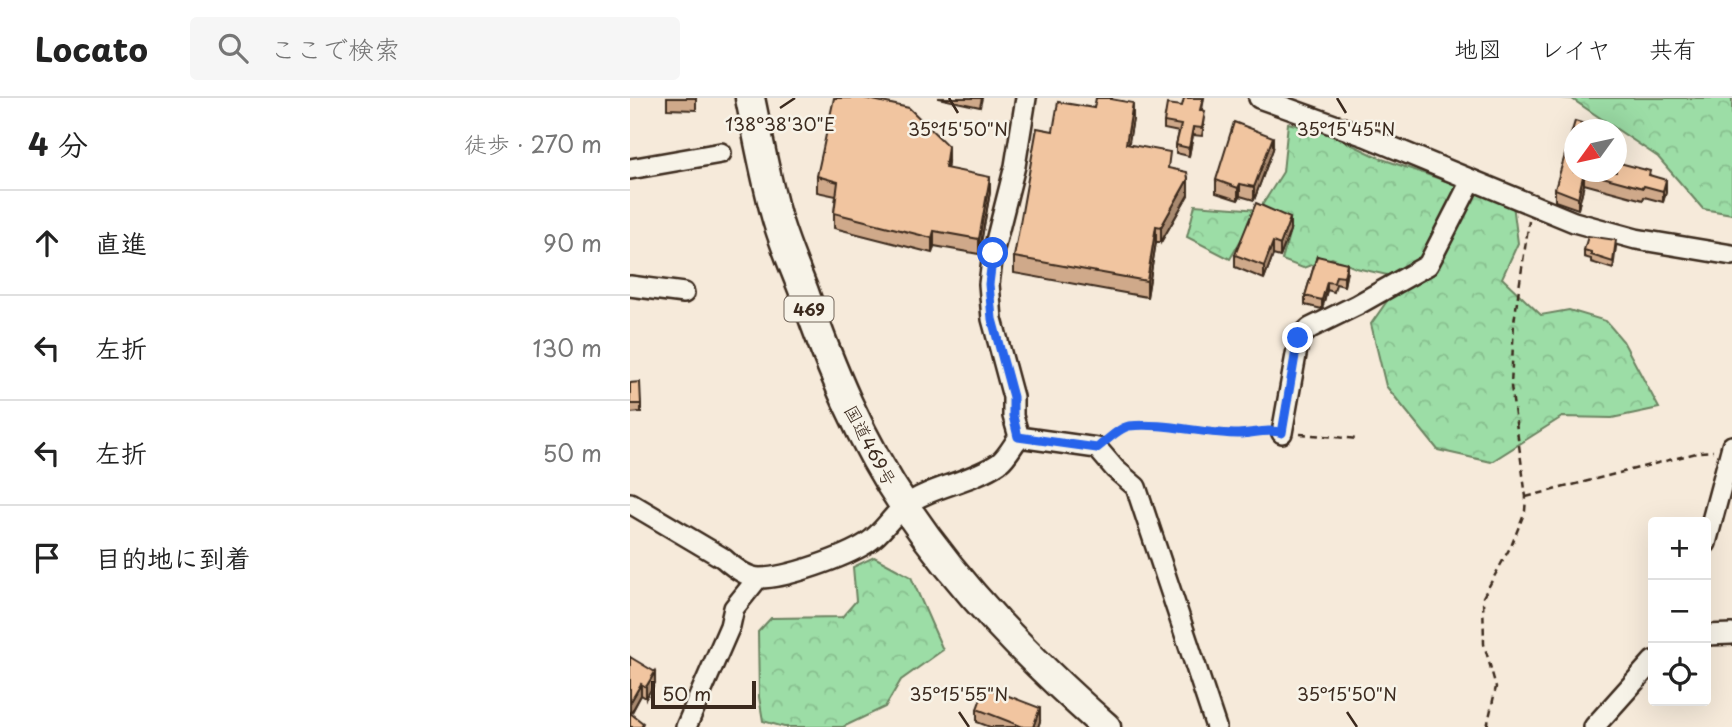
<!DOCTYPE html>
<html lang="ja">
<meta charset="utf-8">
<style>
:root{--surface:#fff;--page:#f6f6f6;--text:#222;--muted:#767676;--line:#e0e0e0}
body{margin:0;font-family:"Playpen Sans","Klee One",sans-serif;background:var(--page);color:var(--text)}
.controls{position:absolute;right:21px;bottom:21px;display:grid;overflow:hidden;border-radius:7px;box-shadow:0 7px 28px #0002}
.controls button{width:63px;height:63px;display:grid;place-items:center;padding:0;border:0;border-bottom:2px solid var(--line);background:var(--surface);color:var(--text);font:35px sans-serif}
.compass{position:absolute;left:934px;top:21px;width:63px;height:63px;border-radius:50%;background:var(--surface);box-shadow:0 7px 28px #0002;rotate:237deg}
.scale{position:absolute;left:21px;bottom:18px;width:105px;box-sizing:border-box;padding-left:7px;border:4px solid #3b2a1e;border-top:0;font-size:19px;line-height:24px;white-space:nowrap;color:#3b2a1e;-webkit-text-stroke:5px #f7f3e8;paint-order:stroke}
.stop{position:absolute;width:21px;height:21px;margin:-16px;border:5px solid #2563eb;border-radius:50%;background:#fff}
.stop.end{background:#2563eb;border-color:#fff;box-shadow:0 2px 7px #0008}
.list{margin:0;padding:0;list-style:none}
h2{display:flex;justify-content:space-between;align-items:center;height:91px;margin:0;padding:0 28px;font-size:30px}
h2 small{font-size:23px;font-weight:400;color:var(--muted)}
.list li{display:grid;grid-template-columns:46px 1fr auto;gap:21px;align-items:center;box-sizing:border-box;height:105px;padding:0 28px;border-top:2px solid var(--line)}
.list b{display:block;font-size:26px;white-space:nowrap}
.list em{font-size:23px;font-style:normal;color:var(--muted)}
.icon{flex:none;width:38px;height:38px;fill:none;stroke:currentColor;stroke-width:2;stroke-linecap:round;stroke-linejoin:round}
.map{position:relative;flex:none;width:1102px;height:629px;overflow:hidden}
header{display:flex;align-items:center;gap:42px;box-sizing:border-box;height:98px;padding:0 35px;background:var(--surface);border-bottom:2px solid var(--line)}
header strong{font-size:33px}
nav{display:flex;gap:38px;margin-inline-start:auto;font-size:24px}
.search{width:490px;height:63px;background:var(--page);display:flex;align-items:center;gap:18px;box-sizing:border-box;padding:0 24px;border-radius:7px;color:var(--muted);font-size:26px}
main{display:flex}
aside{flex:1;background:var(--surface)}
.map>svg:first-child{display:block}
.forest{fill:url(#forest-crowns);stroke:#6c8462;stroke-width:2}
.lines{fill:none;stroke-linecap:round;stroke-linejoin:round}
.minor-casing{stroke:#3b2a1e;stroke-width:24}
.highway-casing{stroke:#3b2a1e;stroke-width:33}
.path{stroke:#3b2a1e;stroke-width:2.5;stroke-dasharray:7 5;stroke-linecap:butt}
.minor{stroke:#f7f3e8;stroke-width:19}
.highway{stroke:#f7f3e8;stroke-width:28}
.wall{fill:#cfa98a;stroke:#3b2a1e;stroke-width:2}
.shaded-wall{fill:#a98a70;stroke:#3b2a1e;stroke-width:2}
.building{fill:#f1c5a0;stroke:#3b2a1e;stroke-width:2}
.route{stroke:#2563eb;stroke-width:9}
.ticks{fill:none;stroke:#3b2a1e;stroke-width:2.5}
.labels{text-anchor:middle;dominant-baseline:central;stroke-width:5;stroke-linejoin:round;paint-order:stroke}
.shield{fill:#f7f3e8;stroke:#73665b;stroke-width:2}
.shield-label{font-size:16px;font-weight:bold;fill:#3b2a1e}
.street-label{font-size:18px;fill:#3b2a1e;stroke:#f7f3e8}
.ticks-label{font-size:18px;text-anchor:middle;fill:#3b2a1e;stroke:#f7f3e8;stroke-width:5;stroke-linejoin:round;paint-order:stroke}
</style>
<header>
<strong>Locato</strong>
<div class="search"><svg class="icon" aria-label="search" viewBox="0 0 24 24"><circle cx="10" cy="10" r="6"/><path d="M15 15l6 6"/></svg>ここで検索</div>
<nav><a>地図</a><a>レイヤ</a><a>共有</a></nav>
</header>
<main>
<aside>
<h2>4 分<small>徒歩 · 270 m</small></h2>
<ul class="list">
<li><svg class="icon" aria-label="ahead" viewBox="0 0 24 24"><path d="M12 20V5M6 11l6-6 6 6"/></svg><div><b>直進</b></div><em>90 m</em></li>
<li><svg class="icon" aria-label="left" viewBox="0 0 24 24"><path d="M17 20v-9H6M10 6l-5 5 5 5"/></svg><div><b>左折</b></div><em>130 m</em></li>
<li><svg class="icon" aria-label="left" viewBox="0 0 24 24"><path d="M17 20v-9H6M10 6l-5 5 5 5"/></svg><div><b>左折</b></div><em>50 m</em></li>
<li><svg class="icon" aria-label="arrive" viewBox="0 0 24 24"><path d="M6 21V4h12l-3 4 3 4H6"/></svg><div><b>目的地に到着</b></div></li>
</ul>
</aside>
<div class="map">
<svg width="1102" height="629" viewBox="0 0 1102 629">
<defs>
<pattern id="forest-crowns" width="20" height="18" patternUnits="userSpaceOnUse" patternTransform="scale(1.75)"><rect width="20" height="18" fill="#9cdda6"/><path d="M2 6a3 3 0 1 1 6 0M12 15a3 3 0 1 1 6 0" fill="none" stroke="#87be8e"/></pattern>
</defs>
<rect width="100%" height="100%" fill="#f6eada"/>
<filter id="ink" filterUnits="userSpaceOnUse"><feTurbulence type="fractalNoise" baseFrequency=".0143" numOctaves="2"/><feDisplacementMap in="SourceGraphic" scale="14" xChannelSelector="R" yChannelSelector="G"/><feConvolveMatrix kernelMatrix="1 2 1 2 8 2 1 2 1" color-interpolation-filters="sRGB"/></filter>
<g filter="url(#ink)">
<!-- forest -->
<path class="forest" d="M931,0h171v116l-29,-5 -45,-52 -86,-58z
M658,25l41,11 53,25 131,45 5,39 -16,35 39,37 28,-5 37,11 17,20 36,67 -47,10 -50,-1 -71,45 -53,-12 -52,-64 -15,-62 23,-33 -2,-15 -36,-8 -24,-10 -29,10 -21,-8 8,-30 -35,-14 -25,43 -43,-22 8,-32 64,5 24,-38z
M244,459l37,20 32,73 -42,30 -16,27 -42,20h-59l-21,-6 -4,-24 -1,-65 13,-14 71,-1 14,-16 -3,-34z"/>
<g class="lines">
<!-- minor casing -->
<g class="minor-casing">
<path id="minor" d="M629,0l106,38 209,86 62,17 96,16
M0,71l91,-16
M0,188l54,7
M652,335l17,-95 11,-10 47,-23 71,-40 43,-84
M389,339l78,11 18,21 21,18 80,240
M0,405l93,55c9,8 24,20 37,20 27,0 85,-21 107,-35 16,-10 24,-27 39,-38 24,-18 65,-23 93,-42 8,-6 14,-18 20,-26l-6,-21v-19l-21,-78 -3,-35 4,-31 22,-87 11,-68
M1076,445l26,-97
M1076,537l26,-1
M56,629l44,-101 4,-18 24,-30
M964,629l59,-66"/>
</g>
<!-- highway casing -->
<g class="highway-casing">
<path id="highway" d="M120,0c8,38 15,77 25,114 7,27 19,54 29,80 26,75 57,150 102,216 56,83 125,153 200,219"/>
</g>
<!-- path -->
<path class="path" d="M670,336l59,5
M479,341l17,-13 50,2 35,6 55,-2
M896,399l174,-45 13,-1
M857,629l9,-40 -12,-43 -1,-47 29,-53 13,-33 1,-14 -15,-111 3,-64 15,-101"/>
<!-- minor -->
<use href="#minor" class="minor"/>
<!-- highway -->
<use href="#highway" class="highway"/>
</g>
<!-- wall -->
<path class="wall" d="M37,0h29v12l-29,-1z
M308,0h44l-2,9z
M482,0v2l21,19 -5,26 41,24 19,26 -27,47h-5l-9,55 -133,-24v-16l39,-126z
M574,0l-2,12 3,8 -3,18 -9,-1 -4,21 -13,-3v-8l3,-13 -15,-3v-7l18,-16z
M643,51l-19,51 -14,-4 -2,4 -22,-7v-13z
M318,64l-1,7 43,23 -11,62 -45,-8 -2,7 -98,-25v-15l2,-17 -19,-4v-16z
M944,74l76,3 16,17 -3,10 -19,-5 -1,3 -59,-16 -6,25 -23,-8v-12z
M660,132l-10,27 -7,-2 -9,24 -29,-12v-12z
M986,149l-3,22 -22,-7v-3l-7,-2v-7z
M687,158l30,15 -3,15 -8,-2 -2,8 -7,-2 -5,19 -17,-4v-9z
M0,285l11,21v8l-11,1z
M0,559l25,26 -9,15 -5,-3 -10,19 12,13h-13z
M347,611l63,12 -2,6h-48l-13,-5z"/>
<!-- shaded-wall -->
<path class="shaded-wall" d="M503,5v16l-7,41v-16z
M563,29v8l-4,21v-8z
M643,39v12l-19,51v-13z
M318,48v16l-3,22v-16z
M954,74v12l-6,25v-11z
M360,79v15l-11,62v-15z
M558,81v16l-27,47v-15z
M1036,82v12l-3,10v-11z
M610,86v12l-2,4v-12z
M660,120v12l-10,27v-12z
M526,128v16l-9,55v-16z
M304,133v15l-2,7v-15z
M643,144v13l-9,24v-13z
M717,165v8l-3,15v-9z
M697,184v8l-5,19v-9z
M25,574v11l-9,15v-11z
M11,586v11l-11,20v-12z
M410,610v13l-2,6h-5z"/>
<!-- building -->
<path class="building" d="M204,0h30l45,10 39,38 -3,22 45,9 -11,62 -45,-8 -2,7 -98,-25 4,-31 -21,-6z
M466,0h14v1l23,4 -7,41 44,8 -2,16 19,4 1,7 -27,48 -5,-1 -9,55 -133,-24 23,-129 16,3 5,-29 36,6z
M554,0h19l-3,12 5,1 -3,17 -9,-1 -4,21 -13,-3 5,-20 -17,-3 3,-18 15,2z
M945,23l29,9h-30v42h42v-10l34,9 -1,4 17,5 -3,11 -19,-5 -1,2 -59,-16 -6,26 -23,-9z
M604,24l39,15 -19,50 -14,-3 -2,4 -22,-8z
M626,105l34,15 -10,27 -7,-3 -9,24 -29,-11z
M958,138l28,4 -3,22 -22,-7v-3l-7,-2z
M687,158l30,7 -3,14 -8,-1 -2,7 -7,-1 -5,18 -17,-4z
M10,284l1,22h-11v-21z
M0,559l25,15 -9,15 -5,-3 -11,19z
M355,589l55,21 -7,19h-10l-46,-18z
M0,615l13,10 -2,4h-11z"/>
</g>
<g class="lines" filter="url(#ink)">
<!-- route -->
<path class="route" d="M363,155l-4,31 3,35 21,78v19l5,21 79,11c9,-7 22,-20 32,-22 32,-4 75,8 109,8 14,0 31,-6 44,-1l16,-95"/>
</g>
<!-- ticks -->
<path class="ticks" d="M319,0l9,15M707,0l9,15M150,10l15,-10M329,614l10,15M717,614l10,15"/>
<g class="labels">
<!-- shield labels -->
<rect class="shield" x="154.5" y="198.5" width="49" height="25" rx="5"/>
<g class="shield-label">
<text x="179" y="211">469</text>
</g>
<!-- street labels -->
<g class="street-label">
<text transform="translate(241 347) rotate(62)">国道469号</text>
</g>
</g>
<g class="ticks-label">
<text x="150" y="33">138°38'30"E</text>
<text x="328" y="38">35°15'50"N</text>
<text x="716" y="38">35°15'45"N</text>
<text x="329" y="603">35°15'55"N</text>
<text x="717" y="603">35°15'50"N</text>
</g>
</svg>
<div class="controls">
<button>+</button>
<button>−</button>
<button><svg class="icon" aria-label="locate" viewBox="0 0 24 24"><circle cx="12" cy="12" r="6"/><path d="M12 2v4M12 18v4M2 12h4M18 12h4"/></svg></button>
</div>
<svg class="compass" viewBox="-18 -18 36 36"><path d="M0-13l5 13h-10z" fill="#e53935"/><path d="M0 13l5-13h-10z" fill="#767676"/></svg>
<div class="scale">50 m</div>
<div class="stop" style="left:363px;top:155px"></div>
<div class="stop end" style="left:668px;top:240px"></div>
</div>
</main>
